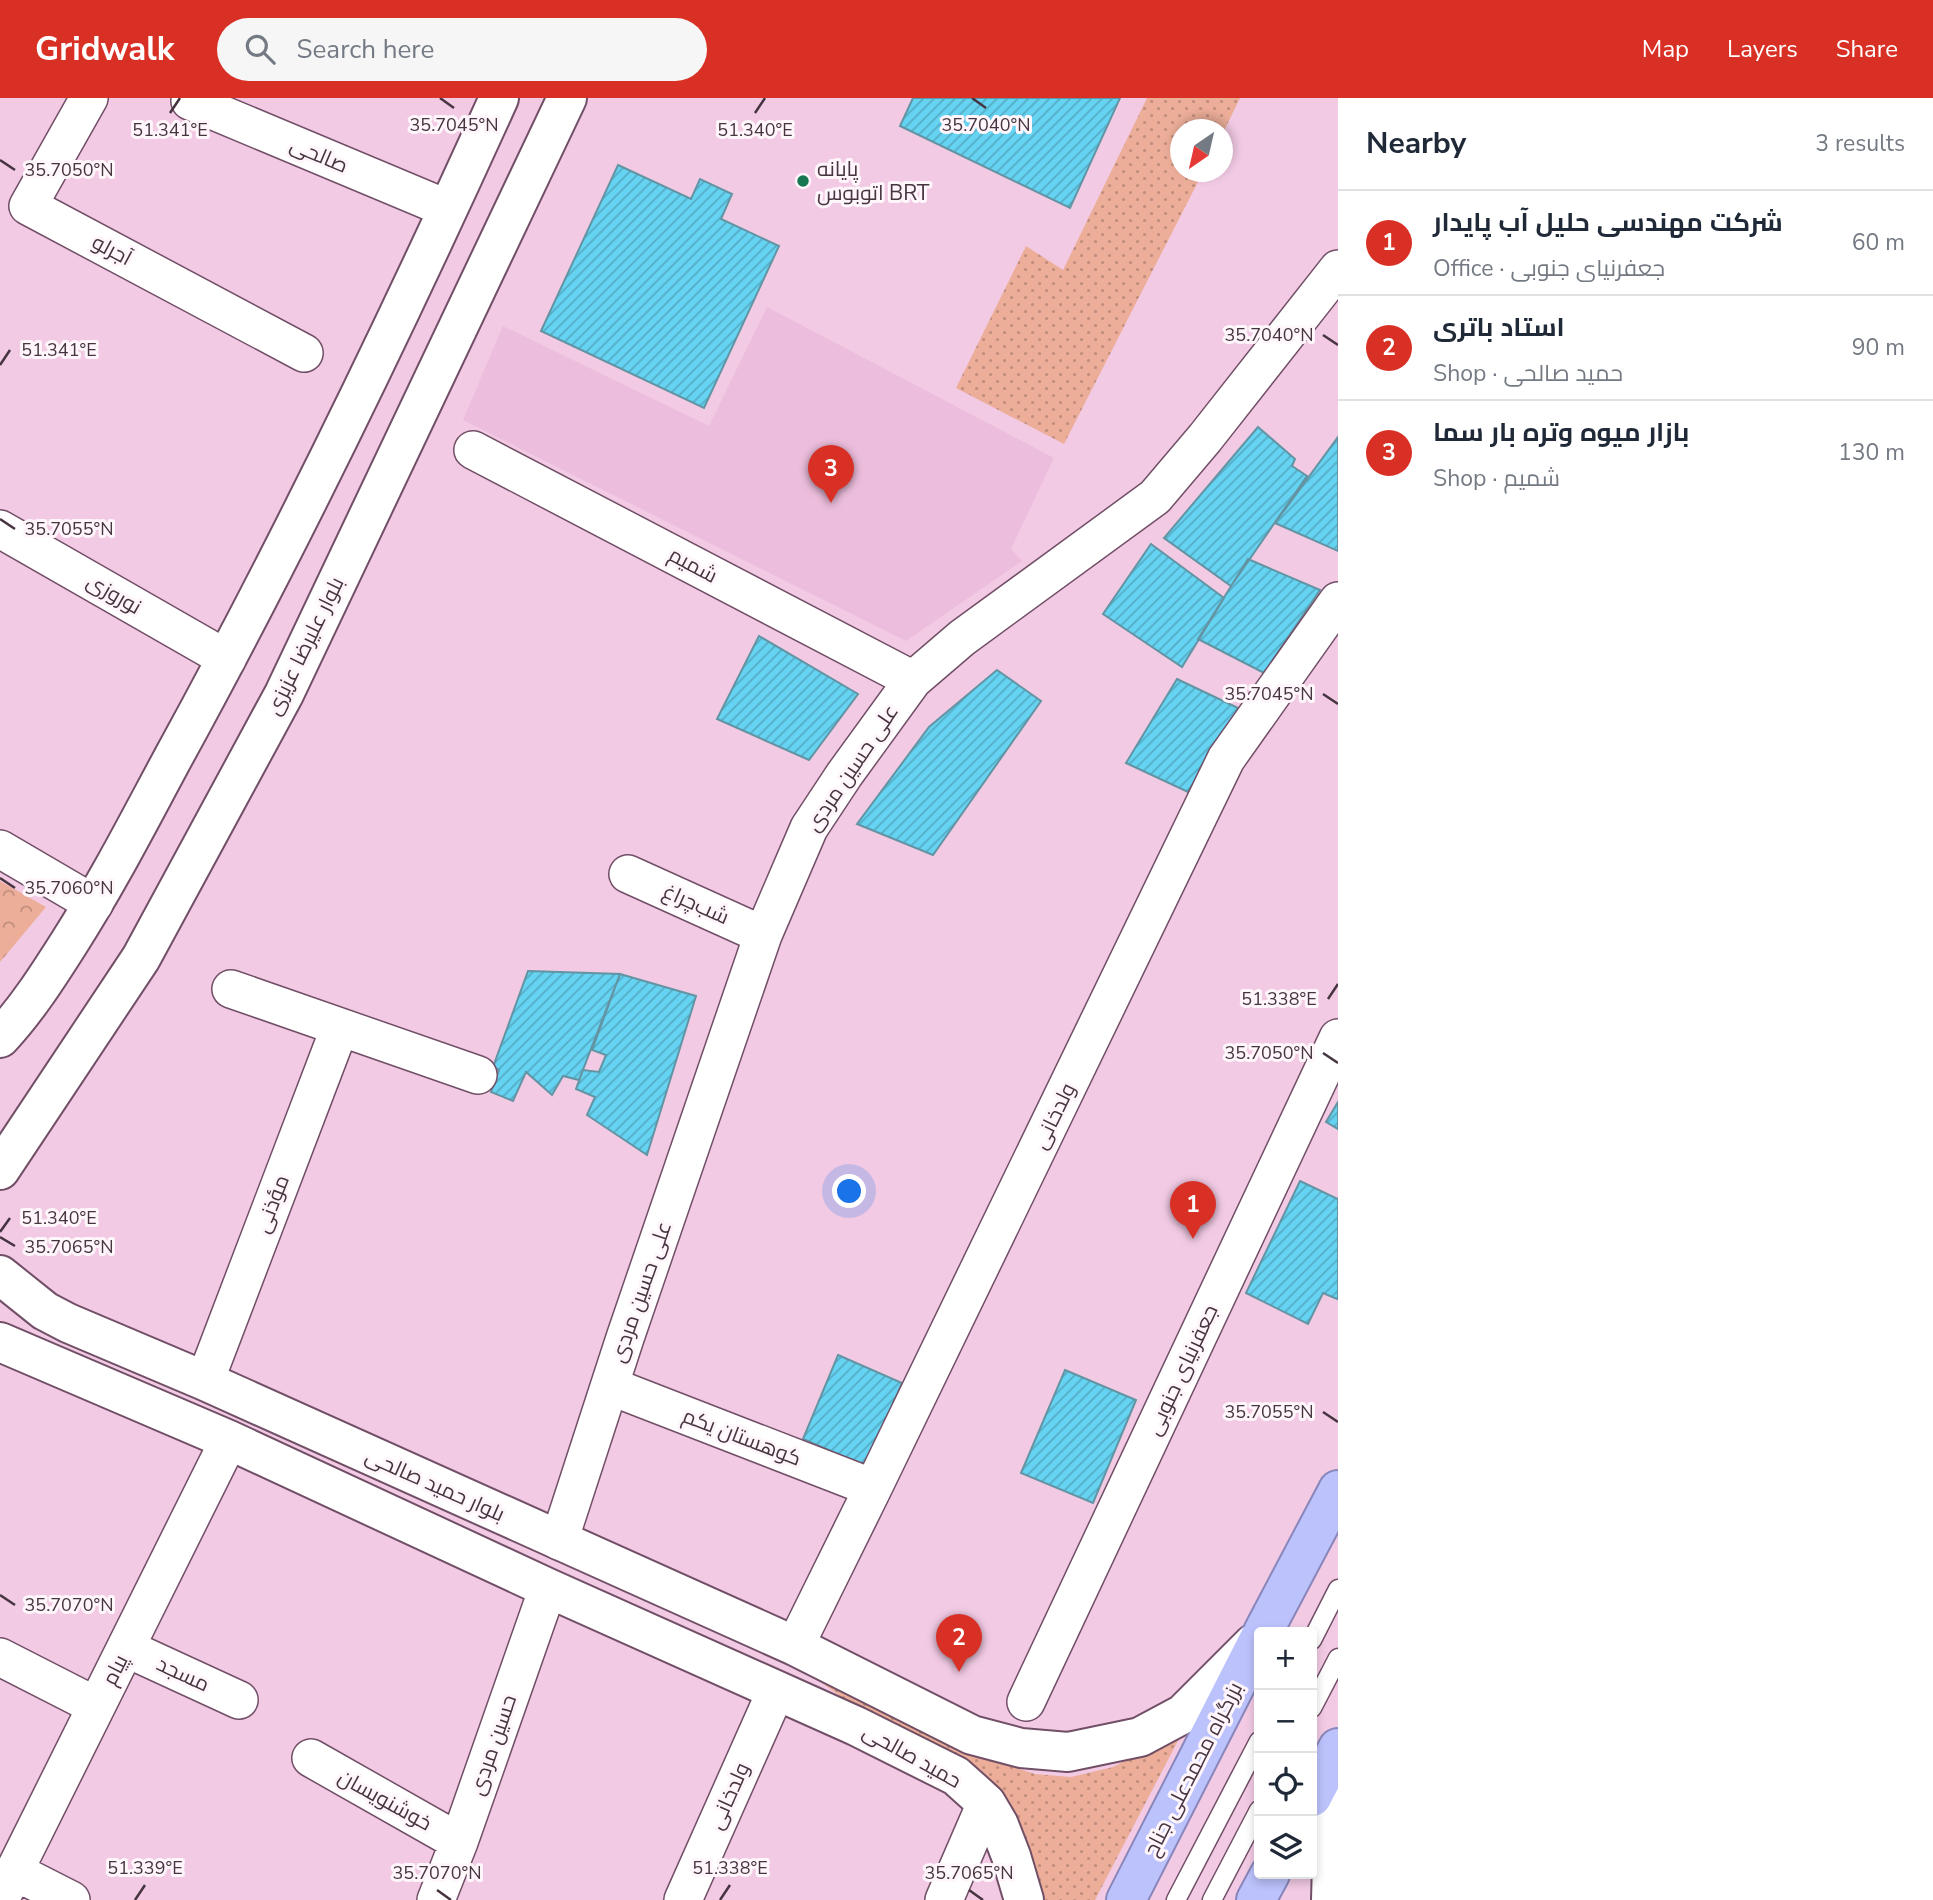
<!DOCTYPE html>
<meta charset="utf-8">
<style>
:root{--surface:#fff;--page:#f6f6f7;--text:#1f2937;--muted:#747a83;--line:#e0e1e3;--accent:#d93025}
body{margin:0;font-family:"Nunito Sans",Cairo,sans-serif;background:var(--page);color:var(--text)}
.controls{position:absolute;right:21px;bottom:21px;display:grid;overflow:hidden;border-radius:7px;box-shadow:0 4px 10px #0003}
.controls button{width:63px;height:63px;display:grid;place-items:center;padding:0;border:0;border-bottom:2px solid var(--line);background:var(--surface);color:var(--text);font:35px sans-serif}
.compass{position:absolute;left:1170px;top:21px;width:63px;height:63px;border-radius:50%;background:var(--surface);box-shadow:0 4px 10px #0003;rotate:214deg}
.you{position:absolute;left:850px;top:1094px;width:24px;height:24px;margin:-18px;border:5px solid #fff;border-radius:50%;background:#1a73e8;box-shadow:0 0 0 10px #1a73e833}
.badge{display:grid;place-items:center;width:46px;height:46px;border-radius:50%;background:var(--accent);color:#fff;font-size:23px;font-weight:700}
.pin{position:absolute;translate:-50% -58px;filter:drop-shadow(0 2px 4px #0008)}
.pin::after{content:'';position:absolute;top:37px;width:24px;height:21px;background:inherit;clip-path:polygon(0 0,100% 0,50% 100%)}
.list{margin:0;padding:0;list-style:none}
h2{display:flex;justify-content:space-between;align-items:center;height:91px;margin:0;padding:0 28px;font-size:30px}
h2 small{font-size:23px;font-weight:400;color:var(--muted)}
.list li{display:grid;grid-template-columns:46px 1fr auto;gap:21px;align-items:center;box-sizing:border-box;height:105px;padding:0 28px;border-top:2px solid var(--line)}
.list b{display:block;font-size:26px;white-space:nowrap}
.list p{margin:0;font-size:23px;white-space:nowrap;color:var(--muted)}
.list em{font-size:23px;font-style:normal;color:var(--muted)}
.icon{flex:none;width:38px;height:38px;fill:none;stroke:currentColor;stroke-width:2;stroke-linecap:round;stroke-linejoin:round}
.map{position:relative;flex:none;width:1338px;height:1802px;overflow:hidden}
header{display:flex;align-items:center;gap:42px;box-sizing:border-box;height:98px;padding:0 35px;background:var(--accent);color:#fff}
header strong{font-size:33px}
nav{display:flex;gap:38px;margin-inline-start:auto;font-size:24px}
.search{width:490px;height:63px;background:var(--page);display:flex;align-items:center;gap:18px;box-sizing:border-box;padding:0 24px;border-radius:38px;color:var(--muted);font-size:26px}
main{display:flex}
aside{flex:1;background:var(--surface)}
.map>svg:first-child{display:block}
.built{fill:#ecbddc}
.park{fill:url(#park-crowns)}
.garden{fill:url(#garden-dots)}
.building{fill:url(#building-hatch);stroke:#6394a3;stroke-width:2}
.lines{fill:none;stroke-linecap:round;stroke-linejoin:round}
.service-casing{stroke:#714f66;stroke-width:21}
.minor-casing{stroke:#714f66;stroke-width:40}
.secondary-casing{stroke:#714f66;stroke-width:42}
.trunk-casing{stroke:#8886ba;stroke-width:42}
.service{stroke:#fff;stroke-width:18}
.minor{stroke:#fff;stroke-width:37}
.secondary{stroke:#fff;stroke-width:38}
.trunk{stroke:#bcc2fc;stroke-width:38}
.ticks{fill:none;stroke:#463540;stroke-width:2.5}
.poi-dot{fill:#17774e;stroke:#fef6fb;stroke-width:2.5}
.labels{text-anchor:middle;dominant-baseline:central;stroke-width:6;stroke-linejoin:round;paint-order:stroke}
.street-label{font-size:21px;fill:#463540;stroke:#fef6fb}
.poi-label{font-size:21px;fill:#463540;stroke:#fef6fb;text-anchor:start}
.ticks-label{font-size:18px;text-anchor:middle;fill:#463540;stroke:#fef6fb;stroke-width:6;stroke-linejoin:round;paint-order:stroke}
</style>
<header>
<strong>Gridwalk</strong>
<div class="search"><svg class="icon" aria-label="search" viewBox="0 0 24 24"><circle cx="10" cy="10" r="6"/><path d="M15 15l6 6"/></svg>Search here</div>
<nav><a>Map</a><a>Layers</a><a>Share</a></nav>
</header>
<main>
<div class="map">
<svg width="1338" height="1802" viewBox="0 0 1338 1802">
<defs>
<pattern id="park-crowns" width="20" height="18" patternUnits="userSpaceOnUse" patternTransform="scale(1.75)"><rect width="20" height="18" fill="#ecae99"/><path d="M2 6a3 3 0 1 1 6 0M12 15a3 3 0 1 1 6 0" fill="none" stroke="#c18e7e"/></pattern>
<pattern id="garden-dots" width="8" height="8" patternUnits="userSpaceOnUse" patternTransform="scale(1.75)"><rect width="8" height="8" fill="#ecae99"/><path d="M2 2h.1M6 6h.1" fill="none" stroke="#c18e7e" stroke-width="1.8" stroke-linecap="round"/></pattern>
<pattern id="building-hatch" width="6" height="6" patternUnits="userSpaceOnUse" patternTransform="scale(1.75)"><rect width="6" height="6" fill="#65d3f2"/><path d="M-1 1l2-2M0 6l6-6M5 7l2-2" fill="none" stroke="#55acc5"/></pattern>
</defs>
<rect width="100%" height="100%" fill="#f2cae4"/>
<!-- built -->
<path class="built" d="M767,209l287,151 -43,91 11,12 -116,80 -443,-221 40,-94 206,100z"/>
<!-- park -->
<path class="park" d="M0,783l46,26 -46,55z"/>
<!-- garden -->
<path class="garden" d="M1147,0h93l-17,35v-3h-42v42h22l-139,272 -108,-56 70,-142 37,24z
M805,1573l57,32 121,54 52,17 36,3 42,-10 70,-36 -88,169h-56l-12,-42 -174,-153z"/>
<!-- building -->
<path class="building" d="M913,0h207l-50,110 -170,-82z
M618,67l73,34 9,-20 32,15 -11,25 58,27 -75,162 -163,-77z
M1258,329l37,32 -3,7 15,10 -76,110 -67,-48z
M1338,339v114l-63,-28z
M1151,446l73,54 -42,69 -79,-53z
M1248,461l72,31 -56,83 -66,-34z
M759,538l99,58 -49,66 -92,-41z
M997,572l44,31 -108,154 -76,-31 72,-97z
M1177,581l63,30 -52,83 -62,-29z
M528,873l92,3 -41,106 -16,-4 -11,19 -26,-23 -13,29 -22,-9 8,-22 -6,-3z
M620,876l76,22 -49,159 -60,-40 8,-18 -19,-8 7,-19 16,2 7,-17 -14,-5z
M1338,1004v27l-12,-7z
M1300,1083l38,18v98l-1,2 -14,-6 -15,31 -62,-31z
M838,1257l64,28 -33,78 -8,3 -58,-25z
M1065,1272l71,30 -43,103 -72,-30z"/>
<g class="lines">
<!-- service casing -->
<g class="service-casing">
<path id="service" d="M1312,1542l26,-51
M1312,1610l26,-50
M1176,1802l83,-159
M1212,1802l47,-90"/>
</g>
<!-- minor casing -->
<g class="minor-casing">
<path id="minor" d="M89,0l-61,108 276,147
M190,3l258,108
M473,352l440,230
M0,431l227,130
M0,751l94,55
M628,776l135,61
M231,891l247,86
M205,1283l135,-354
M610,1288l263,102
M559,1443l66,-203 138,-403 46,-107 35,-53 69,-95 49,-42 193,-141 50,-59 133,-169
M795,1548l78,-158 353,-729 112,-158
M126,1550l113,52
M0,1559l96,49
M1026,1604l312,-664
M311,1660l148,84
M14,1773l57,29
M0,1802l229,-460
M436,1802l23,-58 89,-254
M683,1802l93,-209
M944,1802l42,-97"/>
</g>
<!-- secondary casing -->
<g class="secondary-casing">
<path id="secondary" d="M0,940c27,-29 48,-62 69,-95 39,-61 71,-124 105,-187 118,-215 224,-435 325,-658
M0,1072l141,-212 143,-264 283,-596
M0,1177l45,36 23,12 137,58 590,265 177,89 49,13 47,4 72,-15 43,-23 70,-70
M0,1244l229,98 319,148 308,138 100,50 30,27 13,22 12,31 13,44
M1331,1802l1,-38 6,-68"/>
</g>
<!-- trunk casing -->
<g class="trunk-casing">
<path id="trunk" d="M1263,1534l75,-142
M1312,1699l26,-49
M1126,1802l133,-261
M1256,1802l14,-26"/>
</g>
<!-- service -->
<use href="#service" class="service"/>
<!-- minor -->
<use href="#minor" class="minor"/>
<!-- secondary -->
<use href="#secondary" class="secondary"/>
<!-- trunk -->
<use href="#trunk" class="trunk"/>
</g>
<!-- ticks -->
<path class="ticks" d="M440,0l14,10M972,0l14,10M170,15l10,-15M755,15l10,-15M0,62l15,10M1323,237l15,10M0,267l10,-15M0,421l15,10M1323,596l15,10M0,780l15,10M1328,901l10,-15M1323,955l15,10M0,1134l10,-14M0,1139l15,9M1323,1314l15,10M0,1497l15,10M437,1792l14,10M969,1792l14,10M135,1802l10,-15M720,1802l10,-15"/>
<!-- markers -->
<circle class="poi-dot" cx="803" cy="83" r="7"/>
<g class="labels">
<!-- street labels -->
<g class="street-label">
<text transform="translate(319 57) rotate(23)">صالحی</text>
<text transform="translate(112 152) rotate(28)">آجرلو</text>
<text transform="translate(693 467) rotate(28)">شمیم</text>
<text transform="translate(114 496) rotate(30)">نوروزی</text>
<text transform="translate(305 548) rotate(-64)">بلوار علیرضا عزیزی</text>
<text transform="translate(852 670) rotate(-56)">علی حسین مردی</text>
<text transform="translate(696 806) rotate(24)">شب‌چراغ</text>
<text transform="translate(1054 1018) rotate(-64)">ولدخانی</text>
<text transform="translate(272 1106) rotate(-69)">مؤذنی</text>
<text transform="translate(641 1194) rotate(-71)">علی حسین مردی</text>
<text transform="translate(1182 1272) rotate(-65)">جعفرنیای جنوبی</text>
<text transform="translate(742 1339) rotate(21)">کوهستان یکم</text>
<text transform="translate(435 1387) rotate(24)">بلوار حمید صالحی</text>
<text transform="translate(115 1572) rotate(-63)">پیام</text>
<text transform="translate(183 1576) rotate(25)">مسجد</text>
<text transform="translate(493 1647) rotate(-71)">حسین مردی</text>
<text transform="translate(912 1658) rotate(29)">حمید صالحی</text>
<text transform="translate(1193 1671) rotate(-63)">بزرگراه محمدعلی جناح</text>
<text transform="translate(729 1698) rotate(-66)">ولدخانی</text>
<text transform="translate(385 1702) rotate(29)">خوشنویسان</text>
</g>
<!-- poi labels -->
<g class="poi-label">
<text x="817" y="71">پایانه<tspan x="817" dy="24">اتوبوس BRT</tspan></text>
</g>
</g>
<g class="ticks-label">
<text x="454" y="33">35.7045°N</text>
<text x="986" y="33">35.7040°N</text>
<text x="170" y="38">51.341°E</text>
<text x="755" y="38">51.340°E</text>
<text x="69" y="78">35.7050°N</text>
<text x="1269" y="243">35.7040°N</text>
<text x="59" y="258">51.341°E</text>
<text x="69" y="437">35.7055°N</text>
<text x="1269" y="602">35.7045°N</text>
<text x="69" y="796">35.7060°N</text>
<text x="1279" y="907">51.338°E</text>
<text x="1269" y="961">35.7050°N</text>
<text x="59" y="1126">51.340°E</text>
<text x="69" y="1155">35.7065°N</text>
<text x="1269" y="1320">35.7055°N</text>
<text x="69" y="1513">35.7070°N</text>
<text x="145" y="1776">51.339°E</text>
<text x="730" y="1776">51.338°E</text>
<text x="437" y="1781">35.7070°N</text>
<text x="969" y="1781">35.7065°N</text>
</g>
</svg>
<div class="controls">
<button>+</button>
<button>−</button>
<button><svg class="icon" aria-label="locate" viewBox="0 0 24 24"><circle cx="12" cy="12" r="6"/><path d="M12 2v4M12 18v4M2 12h4M18 12h4"/></svg></button>
<button><svg class="icon" aria-label="layers" viewBox="0 0 24 24"><path d="M12 4l9 5-9 5-9-5zM3 14l9 5 9-5"/></svg></button>
</div>
<svg class="compass" viewBox="-18 -18 36 36"><path d="M0-13l5 13h-10z" fill="#e53935"/><path d="M0 13l5-13h-10z" fill="#747a83"/></svg>
<div class="you"></div>
<div class="pin badge" style="left:1193px;top:1141px">1</div>
<div class="pin badge" style="left:959px;top:1574px">2</div>
<div class="pin badge" style="left:831px;top:405px">3</div>
</div>
<aside>
<h2>Nearby<small>3 results</small></h2>
<ul class="list">
<li><span class="badge">1</span><div><b>شرکت مهندسی حلیل آب پایدار</b><p>Office · جعفرنیای جنوبی</p></div><em>60 m</em></li>
<li><span class="badge">2</span><div><b>استاد باتری</b><p>Shop · حمید صالحی</p></div><em>90 m</em></li>
<li><span class="badge">3</span><div><b>بازار میوه وتره بار سما</b><p>Shop · شمیم</p></div><em>130 m</em></li>
</ul>
</aside>
</main>
